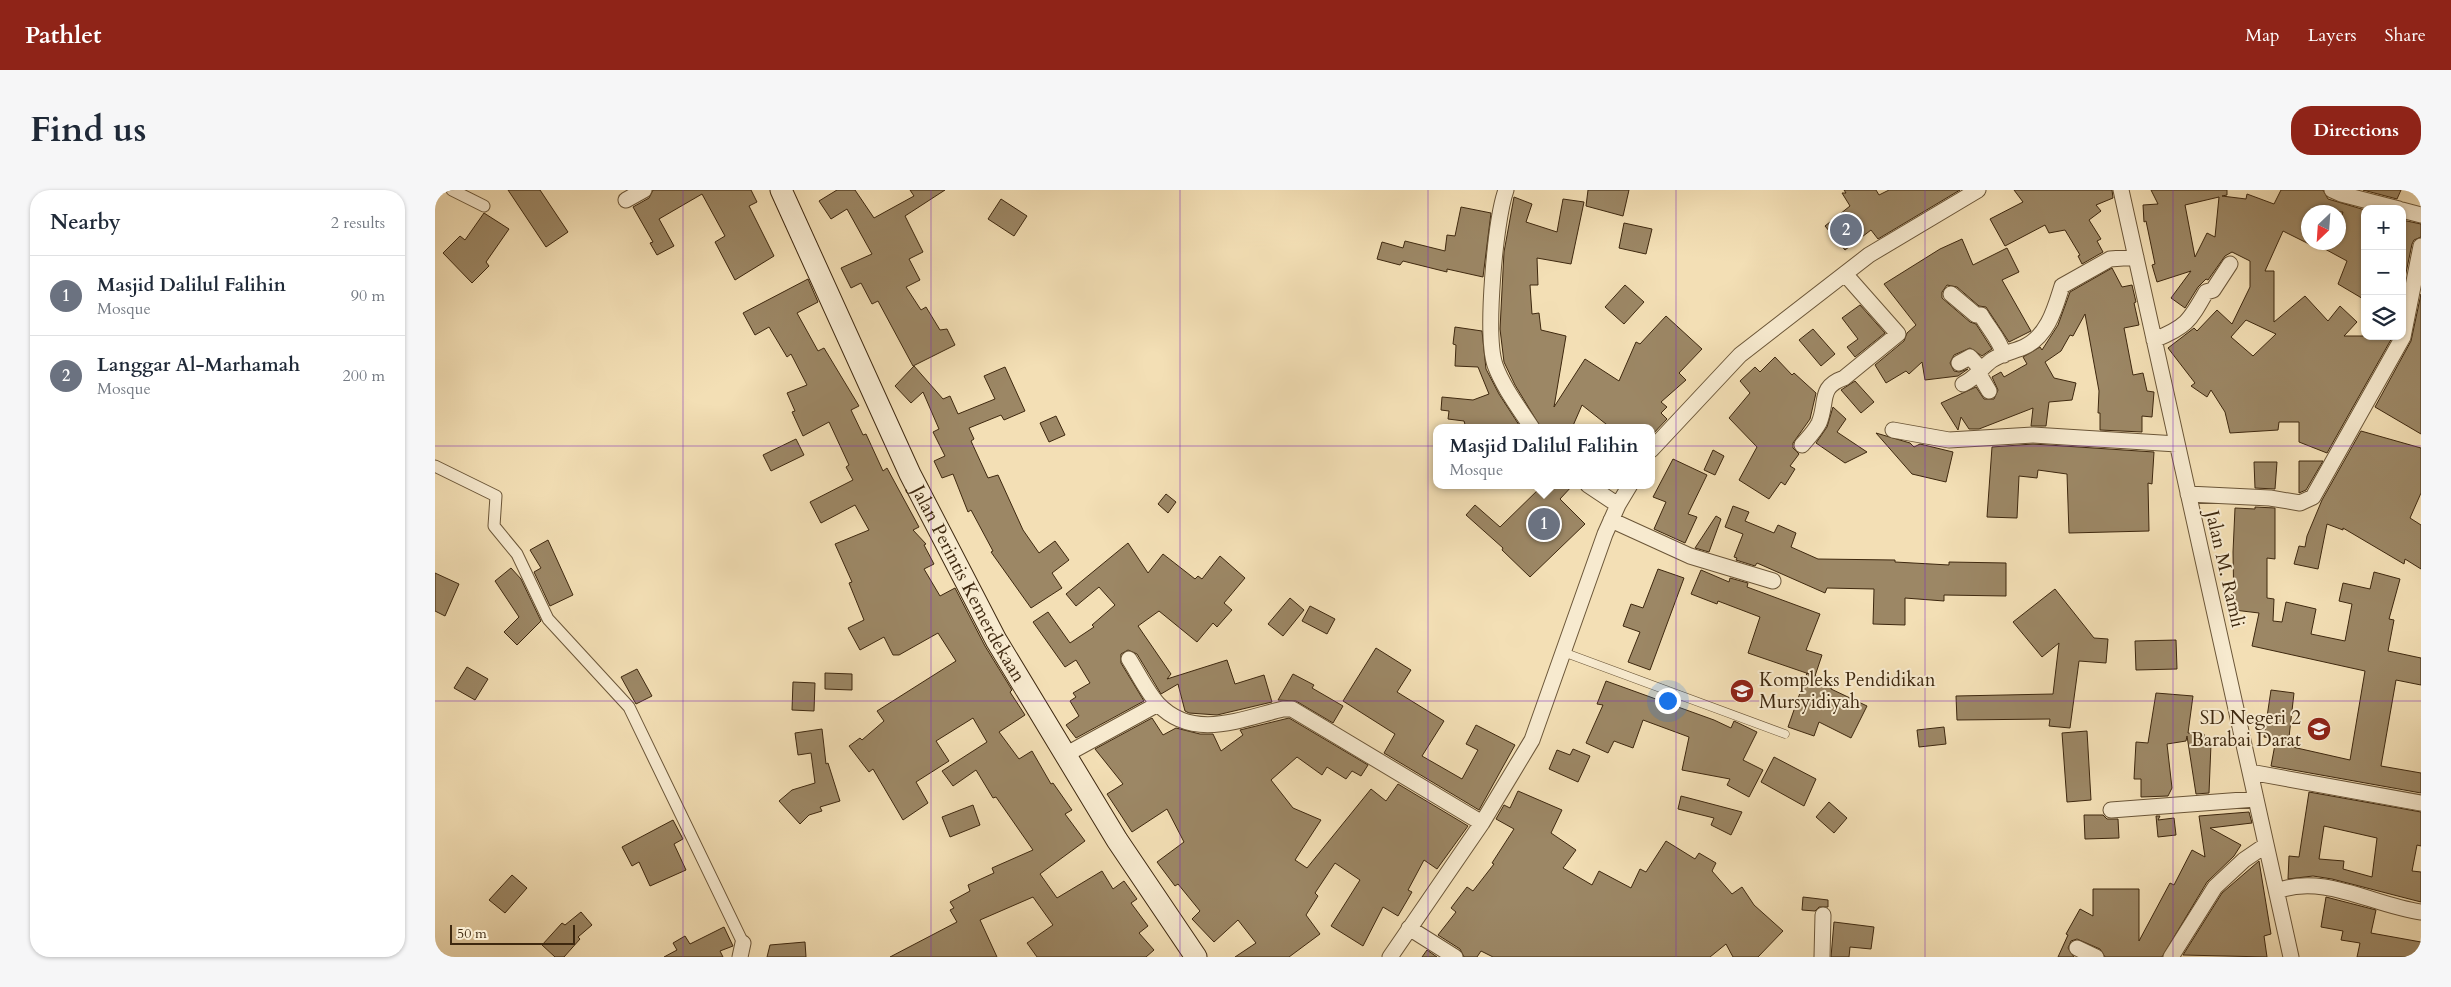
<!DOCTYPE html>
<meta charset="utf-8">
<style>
:root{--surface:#fff;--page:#f6f6f7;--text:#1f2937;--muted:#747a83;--line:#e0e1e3;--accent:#8f2418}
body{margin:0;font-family:Cardo,serif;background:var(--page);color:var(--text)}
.controls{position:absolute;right:15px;top:15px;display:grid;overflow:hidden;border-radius:10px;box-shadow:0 1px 4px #0004}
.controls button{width:45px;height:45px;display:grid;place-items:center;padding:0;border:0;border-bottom:1px solid var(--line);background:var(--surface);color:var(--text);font:25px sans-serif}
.compass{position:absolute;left:1866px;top:15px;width:45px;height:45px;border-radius:50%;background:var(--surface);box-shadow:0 1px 4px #0004;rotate:205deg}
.scale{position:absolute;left:15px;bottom:12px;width:125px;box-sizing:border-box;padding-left:5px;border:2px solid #3e280f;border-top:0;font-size:14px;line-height:18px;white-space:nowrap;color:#3e280f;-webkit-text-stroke:4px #f7eacf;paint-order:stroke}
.you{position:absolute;left:1232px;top:510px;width:18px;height:18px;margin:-12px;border:4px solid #fff;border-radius:50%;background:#1a73e8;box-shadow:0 0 0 8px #1a73e833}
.badge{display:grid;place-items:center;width:32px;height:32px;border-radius:50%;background:var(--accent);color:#fff;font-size:16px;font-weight:700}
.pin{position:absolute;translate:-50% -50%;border:2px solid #fff;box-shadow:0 1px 5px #0006}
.popup{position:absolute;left:998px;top:234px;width:222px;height:65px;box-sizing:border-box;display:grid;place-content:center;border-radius:10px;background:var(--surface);filter:drop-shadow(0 1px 4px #0005);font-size:16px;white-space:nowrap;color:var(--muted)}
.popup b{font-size:19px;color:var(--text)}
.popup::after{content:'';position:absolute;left:50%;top:100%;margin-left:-10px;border:10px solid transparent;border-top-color:var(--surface)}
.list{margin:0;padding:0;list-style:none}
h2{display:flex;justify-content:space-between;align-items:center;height:65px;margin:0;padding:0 20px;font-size:21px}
h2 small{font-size:16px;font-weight:400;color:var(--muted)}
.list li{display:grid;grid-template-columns:32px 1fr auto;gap:15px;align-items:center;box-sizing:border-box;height:80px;padding:0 20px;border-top:1px solid var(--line)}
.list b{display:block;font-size:19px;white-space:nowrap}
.list p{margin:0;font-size:16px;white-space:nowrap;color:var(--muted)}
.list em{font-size:16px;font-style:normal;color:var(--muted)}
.icon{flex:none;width:28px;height:28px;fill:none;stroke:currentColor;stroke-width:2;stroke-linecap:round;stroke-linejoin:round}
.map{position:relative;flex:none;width:1986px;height:767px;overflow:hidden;border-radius:20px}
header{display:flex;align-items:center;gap:30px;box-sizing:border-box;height:70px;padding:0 25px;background:var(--accent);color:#fff}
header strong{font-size:24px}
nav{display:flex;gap:28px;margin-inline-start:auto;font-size:18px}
.intro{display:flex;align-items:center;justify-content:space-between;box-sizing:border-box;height:120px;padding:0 30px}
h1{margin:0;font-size:35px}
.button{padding:12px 22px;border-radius:20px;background:var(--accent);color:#fff;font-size:18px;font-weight:700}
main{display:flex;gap:30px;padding:0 30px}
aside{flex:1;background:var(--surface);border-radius:20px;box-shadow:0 1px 4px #0004}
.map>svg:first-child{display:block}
.building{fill:#9c8765;stroke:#3e280f;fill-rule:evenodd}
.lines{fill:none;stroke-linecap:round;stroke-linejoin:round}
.service-casing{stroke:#6b5638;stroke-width:9}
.pedestrian-casing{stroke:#6b5638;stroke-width:13}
.minor-casing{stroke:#6b5638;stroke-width:17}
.secondary-casing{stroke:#3e280f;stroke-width:23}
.service{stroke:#f7eacf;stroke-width:8}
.pedestrian{stroke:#f7eacf;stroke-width:11}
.minor{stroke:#f7eacf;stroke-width:15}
.secondary{stroke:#f7eacf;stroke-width:21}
.grid{fill:none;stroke:#7b2cbf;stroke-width:1;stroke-opacity:0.55}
.labels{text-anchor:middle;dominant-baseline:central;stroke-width:4;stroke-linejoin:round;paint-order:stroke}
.street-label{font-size:19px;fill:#3e280f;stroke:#f7eacf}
.poi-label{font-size:19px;fill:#3e280f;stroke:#f7eacf;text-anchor:start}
</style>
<header>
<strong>Pathlet</strong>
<nav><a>Map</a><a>Layers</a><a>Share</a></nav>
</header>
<div class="intro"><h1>Find us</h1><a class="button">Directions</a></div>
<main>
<aside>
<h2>Nearby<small>2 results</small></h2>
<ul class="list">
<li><span class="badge" style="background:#6b7280">1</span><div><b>Masjid Dalilul Falihin</b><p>Mosque</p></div><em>90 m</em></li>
<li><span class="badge" style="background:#6b7280">2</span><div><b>Langgar Al-Marhamah</b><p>Mosque</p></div><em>200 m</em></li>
</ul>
</aside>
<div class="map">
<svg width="1986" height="767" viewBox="0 0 1986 767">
<rect width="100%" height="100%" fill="#f3dfb5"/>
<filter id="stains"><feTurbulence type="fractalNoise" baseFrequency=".004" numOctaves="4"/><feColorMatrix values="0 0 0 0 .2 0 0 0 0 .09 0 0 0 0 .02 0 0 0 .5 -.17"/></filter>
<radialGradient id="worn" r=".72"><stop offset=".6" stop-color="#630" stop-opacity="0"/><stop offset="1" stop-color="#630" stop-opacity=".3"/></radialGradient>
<!-- building -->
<path class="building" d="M73,0h32l28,42 -22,15z
M218,0h98l6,12 -8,4 25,50 -39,24 -20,-38 10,-6 -23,-42 -43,25 15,27 -17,9 -7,-12 3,-1 -20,-35 16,-9z
M402,0h18l19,28 40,-22 -4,-6h35l-40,26 18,36 -14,7 11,21 -14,7 15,23 5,-3 14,23 7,-1 8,16 -42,21 -35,-65 -6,3 -11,-21 -10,5 -10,-20 31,-14 -25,-45 -16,10 -12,-18z
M1153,0h41l-6,26 -37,-10z
M1409,0h32l3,5 10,-5h71l-82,49 -7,-9 -26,20 -20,-24 25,-20 -8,-13h4z
M1579,0h98l1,8 -17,7 5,6 -12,9 12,19 -4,2 6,11 -21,12 -4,-8 2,-1 -15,-25 -16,3 -4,-8 -40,21 -15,-27 33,-17z
M1716,0h76v5l-5,1 24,3 1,-5 27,10 7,-14h42l5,9 37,11v90l-27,-16 9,-23 -35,-19h27v-20l4,-10h-34v32l-26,-13 -18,40h9v51l31,-26 23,25 12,-15 17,16 -13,14h49l-66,117 -28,-11v-20h-20l-1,8 -48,3 -5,-21 -14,-22 -4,7 -16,-11 4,-3 -27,-35 26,-20 3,3 20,-21 15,14 18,-37v-26l-18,-9 -7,4 -17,24 -2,-1 -8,8 -13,21 -14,-10 20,-27 -34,11 -5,-17 3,-1 -9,-43 -2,1 -1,-17 15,-1zM1784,7l-4,40 -8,-4 -12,24 -10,-52zM1811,130l30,14 -23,22 -22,-19z
M1928,0h38l-4,9z
M1079,7l18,7 -6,18 31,10 6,-33 21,3 -13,62 -34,-6 1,27h-8l2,29 7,-1 2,17 25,6 -12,71 31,-48 34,22 17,-39 4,2 26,-28 36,33 -23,24 7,7 -25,22 6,5 -6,6 6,6 -16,17v-8h-40l-29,-23 -10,23h-31l-26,-43 -11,-23 -4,-33 4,-77z
M566,9l26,17 -13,20 -26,-17z
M1026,17l30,6 -8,64 -36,-8v3l-44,-11 -3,4 -23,-6 5,-17 21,6 2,-7 40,10 2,-16 8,1z
M49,23l25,16 -23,33 3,4 -17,17 -29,-30 17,-17 5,4z
M1967,30l19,4v13l-7,3 -2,4 -10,48z
M1189,33l28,6 -6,25 -27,-6z
M1527,49l11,26 34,-17 12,24 -17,8 29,51 -22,11 -23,-35 -7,-1 -22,-19 -10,-2 -5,7v6l28,24 6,2 16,25 -10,7 -12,-8 -16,7 -4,8 4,8 5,1 9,-3 -10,7 -33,4 -3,-18 -13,12 -3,-3 -20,12 -11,-18 29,-24 3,-8 9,-8 -32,-41 56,-35z
M1677,78l10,19 10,-2 4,17 -2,1 5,22 -15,3 9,47 10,-2 4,18 7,1 -2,25 -10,-1v16l-42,-2v-17h-2l1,-22 -14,-77 -12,22 -3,-1 -9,16 -16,11 9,16 22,5 -4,17 -23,2 -3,24h-15l2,-18 -54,21h-10l-8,-12 -3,13 -17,-27 35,-16 8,12h10l4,-9 -6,-13 9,-5 3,5 23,-13 -4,-7 17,-10 2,3 16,-25 12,-33z
M373,89l10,23 -21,11 21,38 6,-3 35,58 -8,4 12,25 3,-1 17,37 4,-3 32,59 -6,3 13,14 -2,1 10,19 -10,5 16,27 15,-8 30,58 27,44 -2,2 15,23 -26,17 20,27 13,-8 19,33 2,-1 19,27 -7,4 20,27 -45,33 17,24 45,-27 11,18 11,-8 13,18 -6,4 17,23 -9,7 15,17 -8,7h-109l-10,-14 26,-18 -20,-28 -53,23 17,37h-107l67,-35 -7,-12 4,-2 -4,-6 20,-11 -2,-6 26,-12 -2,-5 41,-18 -37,-53 -3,1 -17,-28 -23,16 -11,-15 45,-29 -14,-24 -37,23 13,20 -33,21 12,21 -25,17 -30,-51 -4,3 -20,-26 11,-8 2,2 22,-19 -7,-10 79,-50 -18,-28 -39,22h-6l-9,-18 -24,13 -12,-22 16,-8 -15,-37 3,-1 -17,-38 34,-14 -14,-25 -34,18 -11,-21 43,-22 -7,-13 3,-2 -20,-43 -26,14 -11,-24 3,-1 -8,-18 20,-8 -16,-31 -4,3 -18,-30 -14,8 -12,-22z
M1190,95l19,17 -20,22 -19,-17z
M1986,104v140l-46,-27 36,-66z
M1425,115l25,28 -30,24 -8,-10 11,-8 -16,-21z
M1020,137l27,4 4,38 13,25 22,34h-55l-2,-7 -16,-2 1,-8 -8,-1 1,-13 31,3 16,-6 -11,-27 -23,-1 1,-21 -3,-1z
M1378,139l22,25 -14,12 -22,-26z
M1340,167l17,18 2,-2 22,20 -6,26 -17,24v5l6,6 -9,12 5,3 -10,16 -4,-3 -12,17 -30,-19 18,-33 -28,-29 21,-25 -10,-12 15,-14 5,5z
M479,176l29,33 7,-3 8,18 37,-15 -11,-23 21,-9 20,44 -21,9 -3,-5 -32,13 5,11 -3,2 17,37 10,-3 25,55 16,23 16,-12 14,19 -17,13 10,15 -31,20 -40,-56 2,-1 -22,-41 -3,2 -15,-38 -11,4 -8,-17 11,-5 -12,-24 6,-3 -16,-37 -12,11 -16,-17z
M1420,191l19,21 -13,11 -20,-23z
M1398,217l13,12 -9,13 30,20 -22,11 -29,-20 11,-16z
M621,226l9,19 -16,7 -9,-19z
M1926,241l60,17v45l-11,25 11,7v44l-16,-10 -1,5 -61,-36v2l-16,-6 -9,45 -24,-5 5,-18 6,1 2,-11 15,-36z
M1441,243l34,10 4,4 6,-3 33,8 -7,30 -34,-8z
M361,249l8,16 -33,16 -8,-16z
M1598,254l121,8 -2,32 -4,-1 1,48 -80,2 -2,-59 -29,-4 -1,8 -18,-2 -2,42 -30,-1 5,-70z
M1278,260l11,6 -9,19 -11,-5z
M1238,269l34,16 -19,39 9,3 -12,26 -31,-14 12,-27 -13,-5z
M1864,271h24l-17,29 -7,3z
M1819,272h23l-2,27 -20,-1z
M1108,295h30l-13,14 25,25 -55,53 -28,-27 1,-2 -37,-33 9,-10 25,22z
M731,304l10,8 -8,11 -10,-9z
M1298,316l16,6 -4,9 29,12 4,-8 18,8 -5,14 27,12 77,1v2l54,3v-3l57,1v33l-62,-1v6l-39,-3v27l-32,-1 1,-35 -47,-1 -2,5 -68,-30 -2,3 -19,-6 1,-2 -3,-1 9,-23 -18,-7z
M1820,317l20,1v51l-8,-1v40l7,1 -1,22 9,1 4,-20 30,7 -5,25 34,7 7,-37 -13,-3 4,-18 27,6 4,-17 26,7 -11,40 5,1 -6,31 33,7v27l-25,-5 -15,86 40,7v20l-150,-27 5,-27 -12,-2 7,-47 23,3 -6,53 62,14 15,-89 -113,-25 7,-33 -25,-3 -1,-58 2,-44 20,1z
M1281,326l5,3 -12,33 -14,-4z
M113,350l25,55 -23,11 -16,-34 7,-4 -11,-18z
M693,353l20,30 15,-19 32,25 3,-3 4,3 18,-23 25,22 -21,25 8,7 -15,17 -4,-4 -16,19 -38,-31 -21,15 33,48 -4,5 60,-19 8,24 29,-9 8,27 -55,13 -28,-2 -4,-2 -7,-27 -17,10 -24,-40 -9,-4 -7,4v9l23,38 -68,37 -10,-13 13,-9 -9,-15 6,-4 -3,-4 17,-10 -14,-23 -11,7 -32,-45 15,-10 22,31 24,-16 -2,-2 23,-20 -16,-18 -23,19 -10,-12z
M76,378l10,11 20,42 -24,24 -13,-13 15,-15 -24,-36z
M1223,379l26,9 -34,92 -22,-8 12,-30 -17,-6 8,-22 12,4z
M1266,380l28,12 1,-4 18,5 -1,4 73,27 -14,36 16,5 -7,21 -67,-23 12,-36 -42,-16 -1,3 -26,-10z
M0,383l24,11 -14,32 -10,-5z
M1620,399l39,49 14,1 -2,24 -27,-2 -9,67 -21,-2 1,-7 -93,1 -1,-24 97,-2 6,-51 -17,14 -29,-35z
M855,408l14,12 -21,26 -15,-12z
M875,416l25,13 -8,15 -25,-13z
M1741,450l1,29 -41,1 -1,-29z
M941,458l35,22 -14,22 47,29 -22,35 40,23 16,-29 -12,-6 10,-19 39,20 -36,65 -95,-57 11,-19 -52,-33z
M32,477l21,12 -13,21 -21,-12z
M202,479l15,27 -16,8 -15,-27z
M390,483l27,1v16l-27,-1z
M1372,483l26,9 -2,7 36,17 -16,32 -32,-16 -5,14 -26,-9z
M858,484l21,11 -2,3 31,18 -10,17 -37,-22 -18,-1z
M1171,491l108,39 17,8 3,-7 23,11 -14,28 20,10 -14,27 -22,-12 3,-6 -48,-9 7,-33 -46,-17 -10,28 -19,-7 -6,12 -22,-10 17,-38 -6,-1z
M358,492l22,1 -1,28 -22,-1z
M1721,503l37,3 -5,37 16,1v10h7l-2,49 -13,1 -9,-58 -1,5 -19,3 5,44 -4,8 -27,1v-18h-7l2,-37 12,1z
M717,528l11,17 13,-7 24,6h13l8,17 22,-16 -3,-5 49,-12 79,47 -7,11 -9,-5 -6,8 -19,-12 -5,8 -25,-18 -26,23 22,28 28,12 -26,40 12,8 64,-79 15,12 12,-17 70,42 -31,43 -13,-9 -16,30 4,2 -14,24 -15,-9 -20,39 -32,-20 29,-46 -25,-17 -20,30 3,3 -12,19 14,19 -31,23h-54l21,-14 -18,-23 -24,22 -22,-23 8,-8 -22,-27 -3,2 -18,-24 27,-20 -17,-33 -35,23 -25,-38 16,-10 -28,-35z
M1509,537l2,17 -27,3 -2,-17z
M387,539l4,35 2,-1 12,38 -20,6 2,4 -13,4 -9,9 -21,-23 13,-11 23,-7 -4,-30 -13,2 -3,-22z
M1652,541l4,69 -24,2 -5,-69z
M1138,559l17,7 -12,26 -29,-13 8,-19 13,5z
M1339,567l42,22 -12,27 -43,-24z
M1083,601l44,19 -11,23 25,17 -13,18 29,17 7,-14 32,17 9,-19 6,3 20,-31 29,18 4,-6 17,10 -4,8 20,23 10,-7 12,18 29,26 -25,26h-25l-7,-13 -16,13h-217l-12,-6 -4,6h-13l-4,-8 -22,-14 18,-23 -5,-4 16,-21 6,4 21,-27 -2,-1 22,-34 -18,-10 8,-14 6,3z
M1874,602l112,20v34l-4,-1 -5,26 9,1v30l-89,-23 -19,-3 -25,3 1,-23 10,1zM1889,636l53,12 -5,39 -29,-8 1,-8 -25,-2z
M1246,606l61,16 -11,23 -20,-10 3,-7 -36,-9z
M1394,612l18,16 -13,15 -18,-16z
M538,615l7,20 -30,12 -8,-20z
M1814,622l3,11 -42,5 31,17 -7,11 -27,26 -45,75h-57l-5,-8 -23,-10 -6,2 -3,7 6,9h-16l10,-22 -2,-1 14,-25 13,7v-27h46v52l31,-58 4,2 18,-35 13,7 -6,-41z
M1649,625h19l4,4h11l1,19 -34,1z
M1721,626h4l-2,4 16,-2 2,17 -18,2z
M238,630l10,19 -9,5 12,26 -36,16 -11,-24 -7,4 -10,-19z
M1824,671l12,73 -7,2 3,21 -84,-2 39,-62z
M77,685l15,13 -22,25 -16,-13z
M1368,707l25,3v7h-9l-4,4 -13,-1z
M1891,707l50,13 -5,23 50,9v15h-64l3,-14 -19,-3 2,-9 -22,-4z
M146,722l11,13 -14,12 2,2 -16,18h-9l-13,-12 20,-22 3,2z
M1399,732l40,5 -3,22 -21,-2 -1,10h-18z
M289,737l9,19 -13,5 3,6h-59l13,-7 -4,-7 12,-7 5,8z
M370,752l1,15h-39l3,-12z
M992,760l10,7h-15z"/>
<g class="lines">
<!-- service casing -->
<g class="service-casing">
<path id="service" d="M1128,462l222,82"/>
</g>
<!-- pedestrian casing -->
<g class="pedestrian-casing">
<path id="pedestrian" d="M17,0l32,16
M0,276l61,30 -2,30 23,28 31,65 81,88 114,236"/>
</g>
<!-- minor casing -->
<g class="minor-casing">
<path id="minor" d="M1071,0c-11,31 -21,145 -11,175 8,22 24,43 37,63
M1686,0l170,767
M1897,0l9,4 58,15
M191,10l18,-10
M1967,20l19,5
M1516,104l25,21h5c8,14 19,25 23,40
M1719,150c32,-13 35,-18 52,-48l7,-2 17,-26
M1524,173l11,-6 10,11 -1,6 10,17
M1528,194c13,-6 18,-16 29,-24 9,-6 23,-9 32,-13 24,-11 31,-39 38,-61l48,-27 26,-2
M1458,240l56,10 84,-5 144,9
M1367,255c6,-7 13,-14 17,-22 9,-21 -1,-36 25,-45l54,-44 -53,-60
M1216,260l89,-95 129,-100 109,-65
M1153,295l30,20
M1753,304l82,4 30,5 13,-6 90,-160 18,-91
M1176,330l79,36 83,25
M694,469c9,14 18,33 29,45 35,37 83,15 125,5h9l190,114
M630,565l93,-51
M1815,582l171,31
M1676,620l145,-11
M1842,701c47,-18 97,15 144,21
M974,738l46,29
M1642,758l19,9
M305,767l3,-14
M955,767l92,-134 50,-83 73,-206 13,-29 12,-20
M1387,767l1,-42
M1736,767l44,-70 29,-27 22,-15"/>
</g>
<!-- secondary casing -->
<g class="secondary-casing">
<g id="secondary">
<path id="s1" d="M346,0l129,284 86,166 121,200 79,117"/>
</g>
</g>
<!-- service -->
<use href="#service" class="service"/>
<!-- pedestrian -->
<use href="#pedestrian" class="pedestrian"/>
<!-- minor -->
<use href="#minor" class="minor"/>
<!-- secondary -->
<use href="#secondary" class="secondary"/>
</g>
<!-- grid -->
<path class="grid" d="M248,0v767M496,0v767M745,0v767M993,0v767M1241,0v767M1490,0v767M1738,0v767M0,256h1986M0,511h1986"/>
<!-- icons -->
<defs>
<g id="school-disc" transform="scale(1.25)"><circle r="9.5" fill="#8f2418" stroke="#f7eacf"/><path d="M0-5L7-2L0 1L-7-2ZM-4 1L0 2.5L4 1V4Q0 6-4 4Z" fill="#fff"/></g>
</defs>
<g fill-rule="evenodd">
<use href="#school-disc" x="1307" y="501"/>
<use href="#school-disc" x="1884" y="539"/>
</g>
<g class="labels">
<!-- street labels -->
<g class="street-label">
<text transform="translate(1790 379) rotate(77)">Jalan M. Ramli</text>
<text stroke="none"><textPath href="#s1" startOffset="436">Jalan Perintis Kemerdekaan</textPath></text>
</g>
<!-- poi labels -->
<g class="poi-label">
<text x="1324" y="490">Kompleks Pendidikan<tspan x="1324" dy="22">Mursyidiyah</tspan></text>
<text x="1866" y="528" text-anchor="end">SD Negeri 2<tspan x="1866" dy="22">Barabai Darat</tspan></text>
</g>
</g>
<rect width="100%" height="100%" filter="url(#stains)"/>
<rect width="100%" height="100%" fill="url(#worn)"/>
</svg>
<div class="controls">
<button>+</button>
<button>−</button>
<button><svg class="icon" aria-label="layers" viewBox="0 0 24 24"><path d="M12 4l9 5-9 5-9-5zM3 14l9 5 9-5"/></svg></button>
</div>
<svg class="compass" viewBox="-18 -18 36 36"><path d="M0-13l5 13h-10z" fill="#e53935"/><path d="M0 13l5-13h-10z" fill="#747a83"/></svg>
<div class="scale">50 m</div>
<div class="you"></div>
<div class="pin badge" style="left:1109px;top:334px;background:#6b7280">1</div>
<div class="popup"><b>Masjid Dalilul Falihin</b>Mosque</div>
<div class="pin badge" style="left:1411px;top:40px;background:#6b7280">2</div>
</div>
</main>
